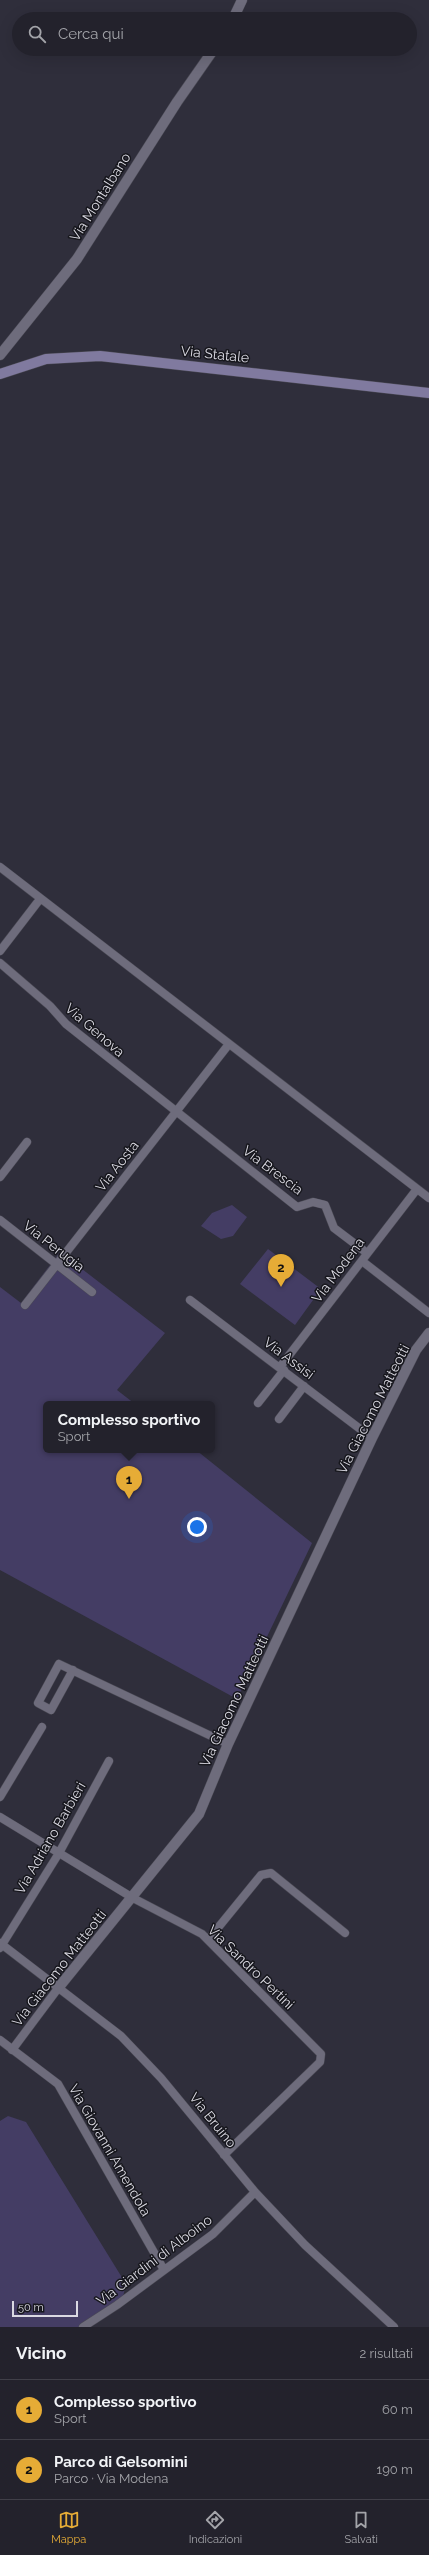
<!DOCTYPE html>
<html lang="it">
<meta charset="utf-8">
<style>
:root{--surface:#23222c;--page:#2f2f38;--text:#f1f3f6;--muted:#a3a4a9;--line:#403f48;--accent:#e6ac36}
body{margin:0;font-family:Raleway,sans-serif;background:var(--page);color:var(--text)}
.scale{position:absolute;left:12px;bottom:10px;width:66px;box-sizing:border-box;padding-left:4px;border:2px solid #dad9e2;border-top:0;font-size:11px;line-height:14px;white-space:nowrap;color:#dad9e2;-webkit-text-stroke:3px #17171d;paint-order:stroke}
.you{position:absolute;left:197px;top:1527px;width:14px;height:14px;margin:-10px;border:3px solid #fff;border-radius:50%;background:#1a73e8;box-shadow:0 0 0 6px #1a73e833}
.badge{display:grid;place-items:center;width:26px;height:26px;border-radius:50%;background:var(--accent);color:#111;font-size:13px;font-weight:700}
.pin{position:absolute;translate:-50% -33px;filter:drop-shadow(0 1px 2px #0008)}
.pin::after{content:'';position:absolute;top:21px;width:14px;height:12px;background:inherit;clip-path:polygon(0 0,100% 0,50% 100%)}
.popup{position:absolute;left:43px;top:1401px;width:172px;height:52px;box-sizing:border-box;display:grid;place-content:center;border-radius:6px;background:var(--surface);filter:drop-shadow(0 1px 3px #0005);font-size:13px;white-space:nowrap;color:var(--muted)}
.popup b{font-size:15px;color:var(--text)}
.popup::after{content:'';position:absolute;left:50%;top:100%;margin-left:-8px;border:8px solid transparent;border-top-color:var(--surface)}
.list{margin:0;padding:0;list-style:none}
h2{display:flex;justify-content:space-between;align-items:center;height:52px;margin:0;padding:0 16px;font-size:17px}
h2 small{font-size:13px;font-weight:400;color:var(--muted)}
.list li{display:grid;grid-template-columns:26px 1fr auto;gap:12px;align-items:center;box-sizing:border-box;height:60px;padding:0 16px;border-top:1px solid var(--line)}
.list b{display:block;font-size:15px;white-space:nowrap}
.list p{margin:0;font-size:13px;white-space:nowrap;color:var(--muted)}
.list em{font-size:13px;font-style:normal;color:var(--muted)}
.icon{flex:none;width:22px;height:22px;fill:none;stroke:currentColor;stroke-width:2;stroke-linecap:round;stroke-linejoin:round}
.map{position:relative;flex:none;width:429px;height:2327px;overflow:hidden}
.search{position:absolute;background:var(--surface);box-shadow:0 4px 16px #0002;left:12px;right:12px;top:12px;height:44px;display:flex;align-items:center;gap:10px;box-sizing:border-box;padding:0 14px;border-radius:22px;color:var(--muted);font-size:15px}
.sheet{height:172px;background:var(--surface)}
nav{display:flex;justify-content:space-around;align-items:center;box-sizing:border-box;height:56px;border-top:1px solid var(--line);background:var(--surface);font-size:11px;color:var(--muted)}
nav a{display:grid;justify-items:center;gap:2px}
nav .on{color:var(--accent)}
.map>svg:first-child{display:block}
.green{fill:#443d64}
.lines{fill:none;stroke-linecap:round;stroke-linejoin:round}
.minor-casing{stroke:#4a4954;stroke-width:9}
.tertiary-casing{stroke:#4a4954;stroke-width:11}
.secondary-casing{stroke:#4a4954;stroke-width:11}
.minor{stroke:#6e6c7c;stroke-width:8}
.tertiary{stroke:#6e6c7c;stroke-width:10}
.secondary{stroke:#807a9f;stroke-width:10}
.labels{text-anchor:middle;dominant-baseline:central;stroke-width:3;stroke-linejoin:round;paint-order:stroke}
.street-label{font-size:14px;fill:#dad9e2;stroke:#17171d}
</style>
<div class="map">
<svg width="429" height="2327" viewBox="0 0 429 2327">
<rect width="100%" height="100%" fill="#2f2e3b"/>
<!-- green -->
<path class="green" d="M232,1205l15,12 -14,19 -12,3 -20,-13 11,-13z
M268,1249l53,40 -26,36 -55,-41z
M60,1252l105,81 -48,57 18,14h-89v46h150l116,93 -75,156 -237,-129v-283l21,16z
M8,2116l18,6 100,162 -5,21 -35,22h-86v-206z"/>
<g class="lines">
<!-- minor casing -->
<g class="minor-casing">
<path id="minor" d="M0,867l429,331
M0,951l40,-52
M0,963l50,43 16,18 231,183 16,-5 12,3 9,23 33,25
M0,1177l27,-35
M0,1220l92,72
M362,1261l67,52
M190,1300l182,138
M25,1305l204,-261
M280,1367l137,-178
M258,1403l26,-33
M279,1419l25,-33
M73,1670l-22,40 -13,-7 21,-39 169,80
M0,1797l42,-70
M0,1817l133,81 69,36 119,120 -1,8 -96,93
M208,1940l53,-65 10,-2 74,60
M0,1943l121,93 40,42 94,114 50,53 89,82
M0,1948l59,-95 50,-92
M0,2040l58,44 106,186
M12,2050l47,-63
M83,2327l34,-22 96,-71 42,-42"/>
</g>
<!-- tertiary casing -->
<g class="tertiary-casing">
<path id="tertiary" d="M233,19l9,-19
M0,355l77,-96 100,-157 37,-53
M59,1987l140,-173 29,-70 144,-306 44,-88 13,-17"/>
</g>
<!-- secondary casing -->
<g class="secondary-casing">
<path id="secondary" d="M0,374l46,-15 54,-3 329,37"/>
</g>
<!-- minor -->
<use href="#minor" class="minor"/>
<!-- tertiary -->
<use href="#tertiary" class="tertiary"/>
<!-- secondary -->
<use href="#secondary" class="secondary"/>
</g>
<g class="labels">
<!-- street labels -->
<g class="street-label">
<text transform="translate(100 197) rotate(-58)">Via Montalbano</text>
<text transform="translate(215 354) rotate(6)">Via Statale</text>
<text transform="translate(95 1030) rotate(41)">Via Genova</text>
<text transform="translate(117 1166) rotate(-52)">Via Aosta</text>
<text transform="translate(273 1170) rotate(37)">Via Brescia</text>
<text transform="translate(54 1246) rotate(38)">Via Perugia</text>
<text transform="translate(338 1270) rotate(-53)">Via Modena</text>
<text transform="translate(289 1358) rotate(37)">Via Assisi</text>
<text transform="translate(373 1409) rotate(-63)">Via Giacomo Matteotti</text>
<text transform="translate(234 1701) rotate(-65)">Via Giacomo Matteotti</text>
<text transform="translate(50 1838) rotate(-60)">Via Adriano Barbieri</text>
<text transform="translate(251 1967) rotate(44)">Via Sandro Pertini</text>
<text transform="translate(59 1968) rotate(-52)">Via Giacomo Matteotti</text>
<text transform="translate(213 2120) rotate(51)">Via Bruino</text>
<text transform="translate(110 2150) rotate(60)">Via Giovanni Amendola</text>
<text transform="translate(154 2260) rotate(-37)">Via Giardini di Alboino</text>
</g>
</g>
</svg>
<div class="scale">50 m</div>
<div class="you"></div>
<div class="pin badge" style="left:129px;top:1499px">1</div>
<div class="popup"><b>Complesso sportivo</b>Sport</div>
<div class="pin badge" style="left:281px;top:1287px">2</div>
<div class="search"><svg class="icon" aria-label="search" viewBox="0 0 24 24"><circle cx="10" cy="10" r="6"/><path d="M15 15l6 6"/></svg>Cerca qui</div>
</div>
<section class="sheet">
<h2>Vicino<small>2 risultati</small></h2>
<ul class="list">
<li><span class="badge">1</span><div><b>Complesso sportivo</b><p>Sport</p></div><em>60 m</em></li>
<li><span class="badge">2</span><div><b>Parco di Gelsomini</b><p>Parco · Via Modena</p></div><em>190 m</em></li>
</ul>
</section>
<nav>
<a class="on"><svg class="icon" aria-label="map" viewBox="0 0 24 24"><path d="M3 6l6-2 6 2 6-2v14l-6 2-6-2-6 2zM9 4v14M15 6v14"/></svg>Mappa</a>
<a><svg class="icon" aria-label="directions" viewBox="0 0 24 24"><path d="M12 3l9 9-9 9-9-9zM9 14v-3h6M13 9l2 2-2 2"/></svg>Indicazioni</a>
<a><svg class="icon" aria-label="saved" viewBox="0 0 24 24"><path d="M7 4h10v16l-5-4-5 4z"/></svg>Salvati</a>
</nav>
